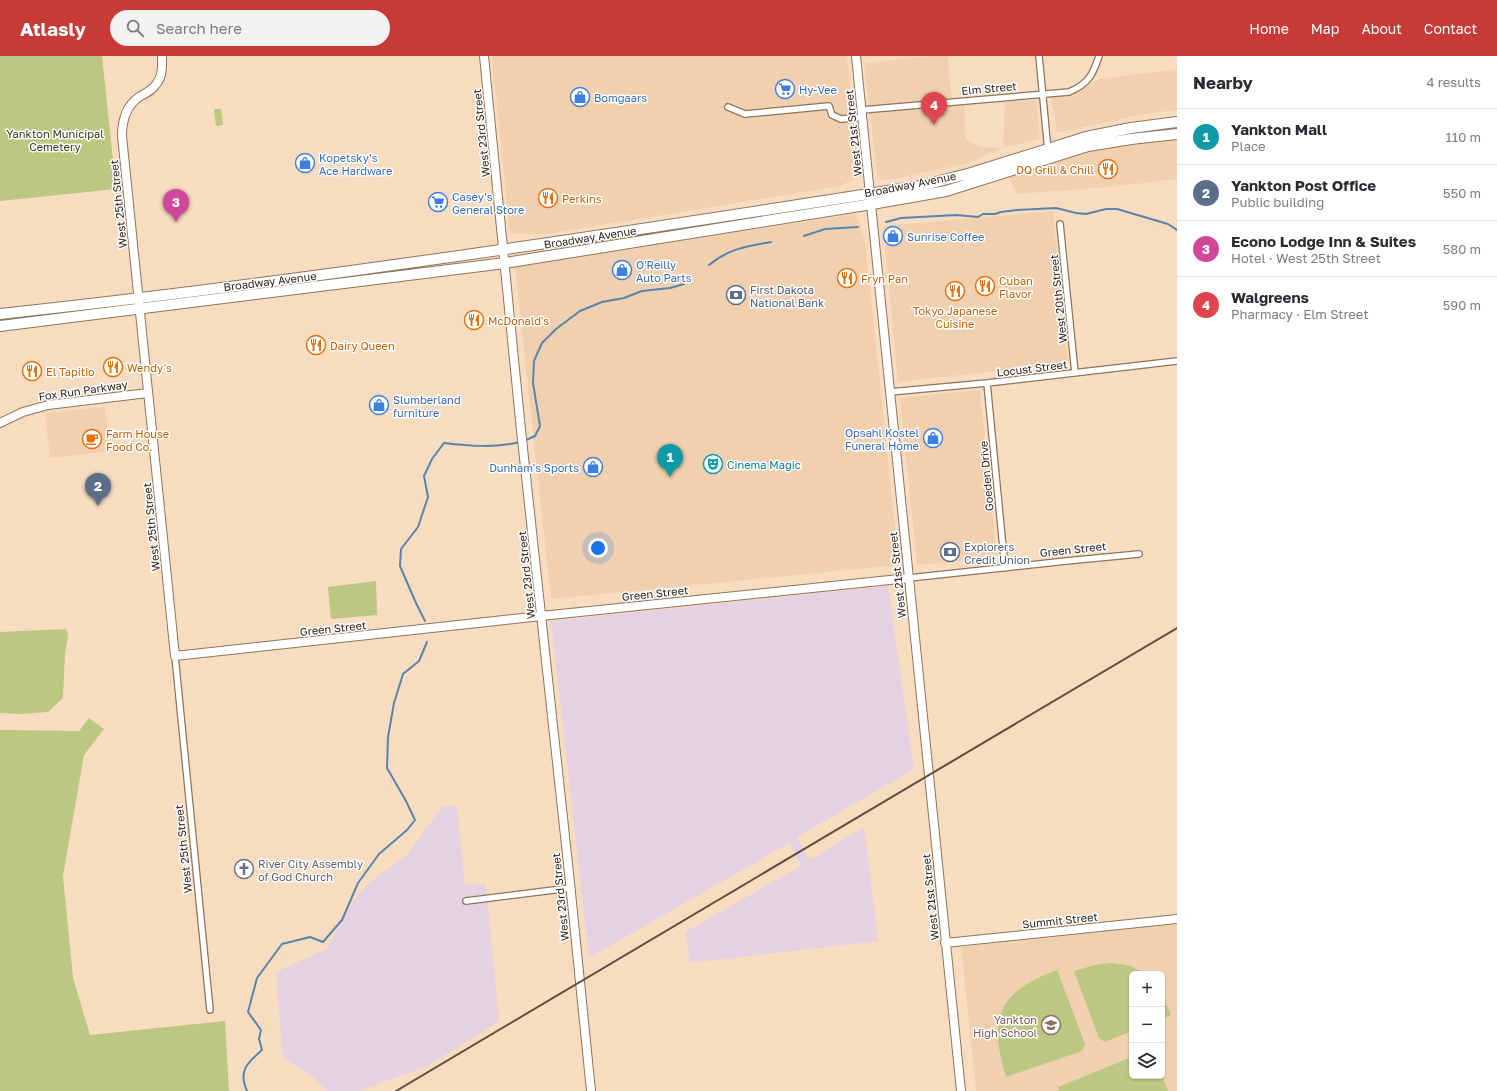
<!DOCTYPE html>
<meta charset="utf-8">
<style>
:root{--surface:#fff;--page:#f2f2f3;--text:#2b2b33;--muted:#7c7c81;--line:#e1e1e2;--accent:#c83a35}
body{margin:0;font-family:"Golos Text",sans-serif;background:var(--page);color:var(--text)}
.controls{position:absolute;right:12px;bottom:12px;display:grid;overflow:hidden;border-radius:6px;box-shadow:0 1px 3px #0004}
.controls button{width:36px;height:36px;display:grid;place-items:center;padding:0;border:0;border-bottom:1px solid var(--line);background:var(--surface);color:var(--text);font:20px sans-serif}
.you{position:absolute;left:598px;top:492px;width:14px;height:14px;margin:-10px;border:3px solid #fff;border-radius:50%;background:#1a73e8;box-shadow:0 0 0 6px #1a73e833}
.badge{display:grid;place-items:center;width:26px;height:26px;border-radius:50%;background:var(--accent);color:#fff;font-size:13px;font-weight:700}
.pin{position:absolute;translate:-50% -33px;filter:drop-shadow(0 1px 2px #0008)}
.pin::after{content:'';position:absolute;top:21px;width:14px;height:12px;background:inherit;clip-path:polygon(0 0,100% 0,50% 100%)}
.list{margin:0;padding:0;list-style:none}
h2{display:flex;justify-content:space-between;align-items:center;height:52px;margin:0;padding:0 16px;font-size:17px}
h2 small{font-size:13px;font-weight:400;color:var(--muted)}
.list li{display:grid;grid-template-columns:26px 1fr auto;gap:12px;align-items:center;box-sizing:border-box;height:56px;padding:0 16px;border-top:1px solid var(--line)}
.list b{display:block;font-size:15px;white-space:nowrap}
.list p{margin:0;font-size:13px;white-space:nowrap;color:var(--muted)}
.list em{font-size:13px;font-style:normal;color:var(--muted)}
.icon{flex:none;width:22px;height:22px;fill:none;stroke:currentColor;stroke-width:2;stroke-linecap:round;stroke-linejoin:round}
.map{position:relative;flex:none;width:1177px;height:1035px;overflow:hidden}
header{display:flex;align-items:center;gap:24px;box-sizing:border-box;height:56px;padding:0 20px;background:var(--accent);color:#fff}
header strong{font-size:19px}
nav{display:flex;gap:22px;margin-inline-start:auto;font-size:14px}
.search{width:280px;height:36px;background:var(--page);display:flex;align-items:center;gap:10px;box-sizing:border-box;padding:0 14px;border-radius:22px;color:var(--muted);font-size:15px}
main{display:flex}
aside{flex:1;background:var(--surface)}
.map>svg:first-child{display:block}
.built{fill:#f1d0af;fill-rule:evenodd}
.industrial{fill:#e4d1e1}
.green{fill:#bcc782}
.lines{fill:none;stroke-linecap:round;stroke-linejoin:round}
.stream{stroke:#5885ab;stroke-width:2}
.street-casing{stroke:#8e755b;stroke-width:8}
.secondary-casing{stroke:#8e755b;stroke-width:10}
.highway-casing{stroke:#8e755b;stroke-width:12}
.street{stroke:#fff;stroke-width:5.5}
.secondary{stroke:#fff;stroke-width:8}
.highway{stroke:#fff;stroke-width:10}
.rail{stroke:#5f5142;stroke-width:2}
.labels{text-anchor:middle;dominant-baseline:central;stroke-width:3;stroke-linejoin:round;paint-order:stroke}
.street-label{font-size:11px;fill:#2f251a;stroke:#fff}
.shop-label{font-size:11px;fill:#366cbe;stroke:#fff;text-anchor:start}
.park-label{font-size:11px;fill:#353a15;stroke:#fff}
.food-label{font-size:11px;fill:#c56008;stroke:#fff;text-anchor:start}
.service-label{font-size:11px;fill:#4e5e75;stroke:#fff;text-anchor:start}
.culture-label{font-size:11px;fill:#0d838f;stroke:#fff;text-anchor:start}
.worship-label{font-size:11px;fill:#5b616d;stroke:#fff;text-anchor:start}
.education-label{font-size:11px;fill:#785e54;stroke:#fff;text-anchor:end}
</style>
<header>
<strong>Atlasly</strong>
<div class="search"><svg class="icon" aria-label="search" viewBox="0 0 24 24"><circle cx="10" cy="10" r="6"/><path d="M15 15l6 6"/></svg>Search here</div>
<nav><a>Home</a><a>Map</a><a>About</a><a>Contact</a></nav>
</header>
<main>
<div class="map">
<svg width="1177" height="1035" viewBox="0 0 1177 1035">
<rect width="100%" height="100%" fill="#f8dcc0"/>
<!-- built -->
<path class="built" d="M492,0h355l12,121 -19,9 -294,48h-36z
M932,0h16l4,50 12,-1 2,35 14,7 23,1 2,-46 31,-2 4,39 -37,9 -38,16 -83,17 -5,-7 -13,-111z
M1177,13v41l-34,4 -86,19 -6,-35 26,-5 22,-14z
M1177,82v41l-58,7 -102,8 -8,-16 37,-16 37,-10 49,-9z
M1053,155l15,152 -170,19 -15,-156z
M856,158l9,26 34,325 -348,34 -36,-332z
M980,334l17,167 -80,8 -17,-167z
M105,351l5,44 -60,7 -5,-45z
M1177,868v167h-201l-15,-144zM1132,918h30v102h-30z"/>
<!-- industrial -->
<path class="industrial" d="M888,530l26,183 -117,68 13,23 54,-33 14,114 -188,22 -5,-31 116,-66 -12,-23 -200,115 -38,-337z
M457,749l8,80 21,-1 13,137 -71,45 -70,25h-31l-13,-13 -31,-20 -7,-86 51,-23 28,-51 14,-15 38,-28 35,-48z"/>
<!-- green -->
<path class="green" d="M0,0h102l14,133 -116,12z
M214,53h7l2,16 -7,1z
M376,525l1,34 -46,4 -3,-32z
M66,573l2,4v3l-3,17 -2,45 -15,14 -29,2 -19,-1v-81z
M89,662l15,11 -20,26 -21,121 10,102 17,57 135,-14 4,70h-229v-361l79,1z
M1110,907c13,1 23,2 34,11h-12v57l-27,11 -6,-4 -25,-67 21,-6z
M1057,914l28,74 -3,7 -76,26c-18,-60 -8,-85 51,-107z
M1162,939l9,20 -9,4z
M1132,1001v19h30l6,15h-109l-1,-4z"/>
<g class="lines">
<!-- stream -->
<path class="stream" d="M886,166l15,-4 55,-3 22,2 5,-3h12l6,-2 16,-2 39,-2 20,5 10,1 20,-5h11l51,15 9,6
M804,180l21,-7 33,-2
M709,209c19,-16 38,-19 62,-23
M524,385l11,-5 5,-10 -7,-43 1,-22 8,-18 14,-14 24,-18 22,-9 22,-4 18,-7 28,-3 14,-4
M425,565l-9,-18 -16,-37 1,-17 17,-22 10,-30 -4,-21 8,-17 12,-16c25,3 51,5 76,-1
M247,1035c-9,-20 0,-28 15,-41l-3,-11 2,-9 -13,-18 9,-34 25,-34 28,-7 13,5 19,-22 16,-37 21,-29 28,-24 8,-10 -9,-19 -19,-33 1,-31 6,-34 9,-29 16,-13 8,-19"/>
<!-- street casing -->
<g class="street-casing">
<path id="street" d="M1039,0l9,95
M728,51l17,7 84,-8 3,9 9,4 22,-2
M862,54l207,-18c19,-8 24,-17 30,-36
M1060,168l15,149
M987,327l18,185
M890,336l97,-9 190,-22
M909,522l157,-17 73,-7
M175,600l35,354
M466,845l104,-13"/>
</g>
<!-- secondary casing -->
<g class="secondary-casing">
<path id="secondary" d="M162,0c0,10 1,19 -5,27 -4,7 -11,10 -18,14 -13,9 -17,24 -17,39l53,520 366,-40 368,-38
M484,0l37,374 48,443 22,218
M856,0c36,345 69,690 105,1035
M0,367l23,-11 25,-7 100,-12
M945,887l232,-24"/>
</g>
<!-- highway casing -->
<g class="highway-casing">
<path id="highway" d="M0,258c308,-33 614,-80 920,-128l51,-13 115,-36 45,-9 46,-6
M0,270l505,-63 367,-59 74,-13 142,-45 43,-7 46,-5"/>
</g>
<!-- street -->
<use href="#street" class="street"/>
<!-- secondary -->
<use href="#secondary" class="secondary"/>
<!-- highway -->
<use href="#highway" class="highway"/>
<!-- rail -->
<path class="rail" d="M396,1035l781,-463"/>
</g>
<!-- icons -->
<defs>
<g id="supermarket-ring" transform="scale(1)"><circle r="9.5" fill="#fff" stroke="#3f7fe0" stroke-width="1.5"/><path d="M-6-5.5h2.5l.6 2H6L4.5 2H-2.5L-4.4-4H-6ZM-1.5 3.2a1.3 1.3 0 1 0 .1 0ZM3 3.2a1.3 1.3 0 1 0 .1 0Z" fill="#3f7fe0"/></g>
<g id="shop-ring" transform="scale(1)"><circle r="9.5" fill="#fff" stroke="#3f7fe0" stroke-width="1.5"/><path d="M-5-2.5h2.3a2.7 3.5 0 0 1 5.4 0H5L5.5 6h-11ZM-1.5-2.5h3a1.5 2.3 0 0 0-3 0Z" fill="#3f7fe0"/></g>
<g id="restaurant-ring" transform="scale(1)"><circle r="9.5" fill="#fff" stroke="#e8710a" stroke-width="1.5"/><path d="M-5-6h1v4h1v-4h1v4h1v-4h1v5L-1.5 .5V6h-2V.5L-5-1ZM5-6V6H3V1.5H1.5Q1.5-4 5-6Z" fill="#e8710a"/></g>
<g id="bank-ring" transform="scale(1)"><circle r="9.5" fill="#fff" stroke="#5c6f8a" stroke-width="1.5"/><path d="M-6-4H6V4H-6ZM0-2.3a2.3 2.3 0 1 0 0 4.6a2.3 2.3 0 1 0 0-4.6Z" fill="#5c6f8a"/></g>
<g id="cafe-ring" transform="scale(1)"><circle r="9.5" fill="#fff" stroke="#e8710a" stroke-width="1.5"/><path d="M-5.5-4.5H6V0H3Q3 3.5 0 3.5H-2.5Q-5.5 3.5-5.5 0ZM3-3.2v2h1.7v-2ZM-6 4.5H4V6H-6Z" fill="#e8710a"/></g>
<g id="theatre-ring" transform="scale(1)"><circle r="9.5" fill="#fff" stroke="#0f9aa8" stroke-width="1.5"/><path d="M-5-5.5Q0-4 5-5.5V0Q5 5 0 6Q-5 5-5 0ZM-3.3-2.5H-1v1.5H-3.3ZM1-2.5H3.3v1.5H1ZM-2.8 1Q0 5.5 2.8 1Z" fill="#0f9aa8"/></g>
<g id="church-ring" transform="scale(1)"><circle r="9.5" fill="#fff" stroke="#6b7280" stroke-width="1.5"/><path d="M-1.2-6h2.4v3.5h3.3v2.4h-3.3V6h-2.4V-.1h-3.3v-2.4h3.3Z" fill="#6b7280"/></g>
<g id="school-ring" transform="scale(1)"><circle r="9.5" fill="#fff" stroke="#8d6e63" stroke-width="1.5"/><path d="M0-5L7-2L0 1L-7-2ZM-4 1L0 2.5L4 1V4Q0 6-4 4Z" fill="#8d6e63"/></g>
</defs>
<g fill-rule="evenodd">
<use href="#supermarket-ring" x="785" y="33"/>
<use href="#shop-ring" x="580" y="41"/>
<use href="#shop-ring" x="305" y="107"/>
<use href="#restaurant-ring" x="1108" y="113"/>
<use href="#restaurant-ring" x="548" y="142"/>
<use href="#supermarket-ring" x="438" y="146"/>
<use href="#shop-ring" x="893" y="180"/>
<use href="#shop-ring" x="622" y="214"/>
<use href="#restaurant-ring" x="847" y="222"/>
<use href="#restaurant-ring" x="985" y="230"/>
<use href="#restaurant-ring" x="955" y="235"/>
<use href="#bank-ring" x="736" y="239"/>
<use href="#restaurant-ring" x="474" y="264"/>
<use href="#restaurant-ring" x="316" y="289"/>
<use href="#restaurant-ring" x="113" y="311"/>
<use href="#restaurant-ring" x="32" y="315"/>
<use href="#shop-ring" x="379" y="349"/>
<use href="#shop-ring" x="933" y="382"/>
<use href="#cafe-ring" x="92" y="383"/>
<use href="#theatre-ring" x="713" y="408"/>
<use href="#shop-ring" x="593" y="411"/>
<use href="#bank-ring" x="950" y="496"/>
<use href="#church-ring" x="244" y="813"/>
<use href="#school-ring" x="1051" y="969"/>
</g>
<g class="labels">
<!-- street labels -->
<g class="street-label">
<text transform="translate(989 32) rotate(-5)">Elm Street</text>
<text transform="translate(481 77) rotate(-96)">West 23rd Street</text>
<text transform="translate(853 77) rotate(-96)">West 21st Street</text>
<text transform="translate(910 128) rotate(-11)">Broadway Avenue</text>
<text transform="translate(118 148) rotate(-96)">West 25th Street</text>
<text transform="translate(590 181) rotate(-9)">Broadway Avenue</text>
<text transform="translate(270 225) rotate(-7)">Broadway Avenue</text>
<text transform="translate(1058 243) rotate(-96)">West 20th Street</text>
<text transform="translate(1032 312) rotate(-7)">Locust Street</text>
<text transform="translate(83 334) rotate(-8)">Fox Run Parkway</text>
<text transform="translate(986 420) rotate(-95)">Goeden Drive</text>
<text transform="translate(151 471) rotate(-96)">West 25th Street</text>
<text transform="translate(1073 493) rotate(-6)">Green Street</text>
<text transform="translate(526 519) rotate(-96)">West 23rd Street</text>
<text transform="translate(897 519) rotate(-96)">West 21st Street</text>
<text transform="translate(655 537) rotate(-6)">Green Street</text>
<text transform="translate(333 572) rotate(-6)">Green Street</text>
<text transform="translate(183 793) rotate(-96)">West 25th Street</text>
<text transform="translate(560 841) rotate(-96)">West 23rd Street</text>
<text transform="translate(930 841) rotate(-96)">West 21st Street</text>
<text transform="translate(1060 864) rotate(-6)">Summit Street</text>
</g>
<!-- shop labels -->
<g class="shop-label">
<text x="799" y="33">Hy-Vee</text>
<text x="594" y="41">Bomgaars</text>
<text x="319" y="101">Kopetsky's<tspan x="319" dy="13">Ace Hardware</tspan></text>
<text x="452" y="140">Casey's<tspan x="452" dy="13">General Store</tspan></text>
<text x="907" y="180">Sunrise Coffee</text>
<text x="636" y="208">O'Reilly<tspan x="636" dy="13">Auto Parts</tspan></text>
<text x="393" y="343">Slumberland<tspan x="393" dy="13">furniture</tspan></text>
<text x="919" y="376" text-anchor="end">Opsahl Kostel<tspan x="919" dy="13">Funeral Home</tspan></text>
<text x="579" y="411" text-anchor="end">Dunham's Sports</text>
</g>
<!-- park labels -->
<g class="park-label">
<text x="55" y="77">Yankton Municipal<tspan x="55" dy="13">Cemetery</tspan></text>
</g>
<!-- food labels -->
<g class="food-label">
<text x="1094" y="113" text-anchor="end">DQ Grill &amp; Chill</text>
<text x="562" y="142">Perkins</text>
<text x="861" y="222">Fryn Pan</text>
<text x="999" y="224">Cuban<tspan x="999" dy="13">Flavor</tspan></text>
<text x="955" y="254" text-anchor="middle">Tokyo Japanese<tspan x="955" dy="13">Cuisine</tspan></text>
<text x="488" y="264">McDonald's</text>
<text x="330" y="289">Dairy Queen</text>
<text x="127" y="311">Wendy's</text>
<text x="46" y="315">El Tapitio</text>
<text x="106" y="377">Farm House<tspan x="106" dy="13">Food Co.</tspan></text>
</g>
<!-- service labels -->
<g class="service-label">
<text x="750" y="233">First Dakota<tspan x="750" dy="13">National Bank</tspan></text>
<text x="964" y="490">Explorers<tspan x="964" dy="13">Credit Union</tspan></text>
</g>
<!-- culture labels -->
<g class="culture-label">
<text x="727" y="408">Cinema Magic</text>
</g>
<!-- worship labels -->
<g class="worship-label">
<text x="258" y="807">River City Assembly<tspan x="258" dy="13">of God Church</tspan></text>
</g>
<!-- education labels -->
<g class="education-label">
<text x="1037" y="963">Yankton<tspan x="1037" dy="13">High School</tspan></text>
</g>
</g>
</svg>
<div class="controls">
<button>+</button>
<button>−</button>
<button><svg class="icon" aria-label="layers" viewBox="0 0 24 24"><path d="M12 4l9 5-9 5-9-5zM3 14l9 5 9-5"/></svg></button>
</div>
<div class="you"></div>
<div class="pin badge" style="left:670px;top:421px;background:#0f9aa8">1</div>
<div class="pin badge" style="left:98px;top:450px;background:#5c6f8a">2</div>
<div class="pin badge" style="left:176px;top:166px;background:#d1479c">3</div>
<div class="pin badge" style="left:934px;top:69px;background:#e0444e">4</div>
</div>
<aside>
<h2>Nearby<small>4 results</small></h2>
<ul class="list">
<li><span class="badge" style="background:#0f9aa8">1</span><div><b>Yankton Mall</b><p>Place</p></div><em>110 m</em></li>
<li><span class="badge" style="background:#5c6f8a">2</span><div><b>Yankton Post Office</b><p>Public building</p></div><em>550 m</em></li>
<li><span class="badge" style="background:#d1479c">3</span><div><b>Econo Lodge Inn &amp; Suites</b><p>Hotel · West 25th Street</p></div><em>580 m</em></li>
<li><span class="badge" style="background:#e0444e">4</span><div><b>Walgreens</b><p>Pharmacy · Elm Street</p></div><em>590 m</em></li>
</ul>
</aside>
</main>
